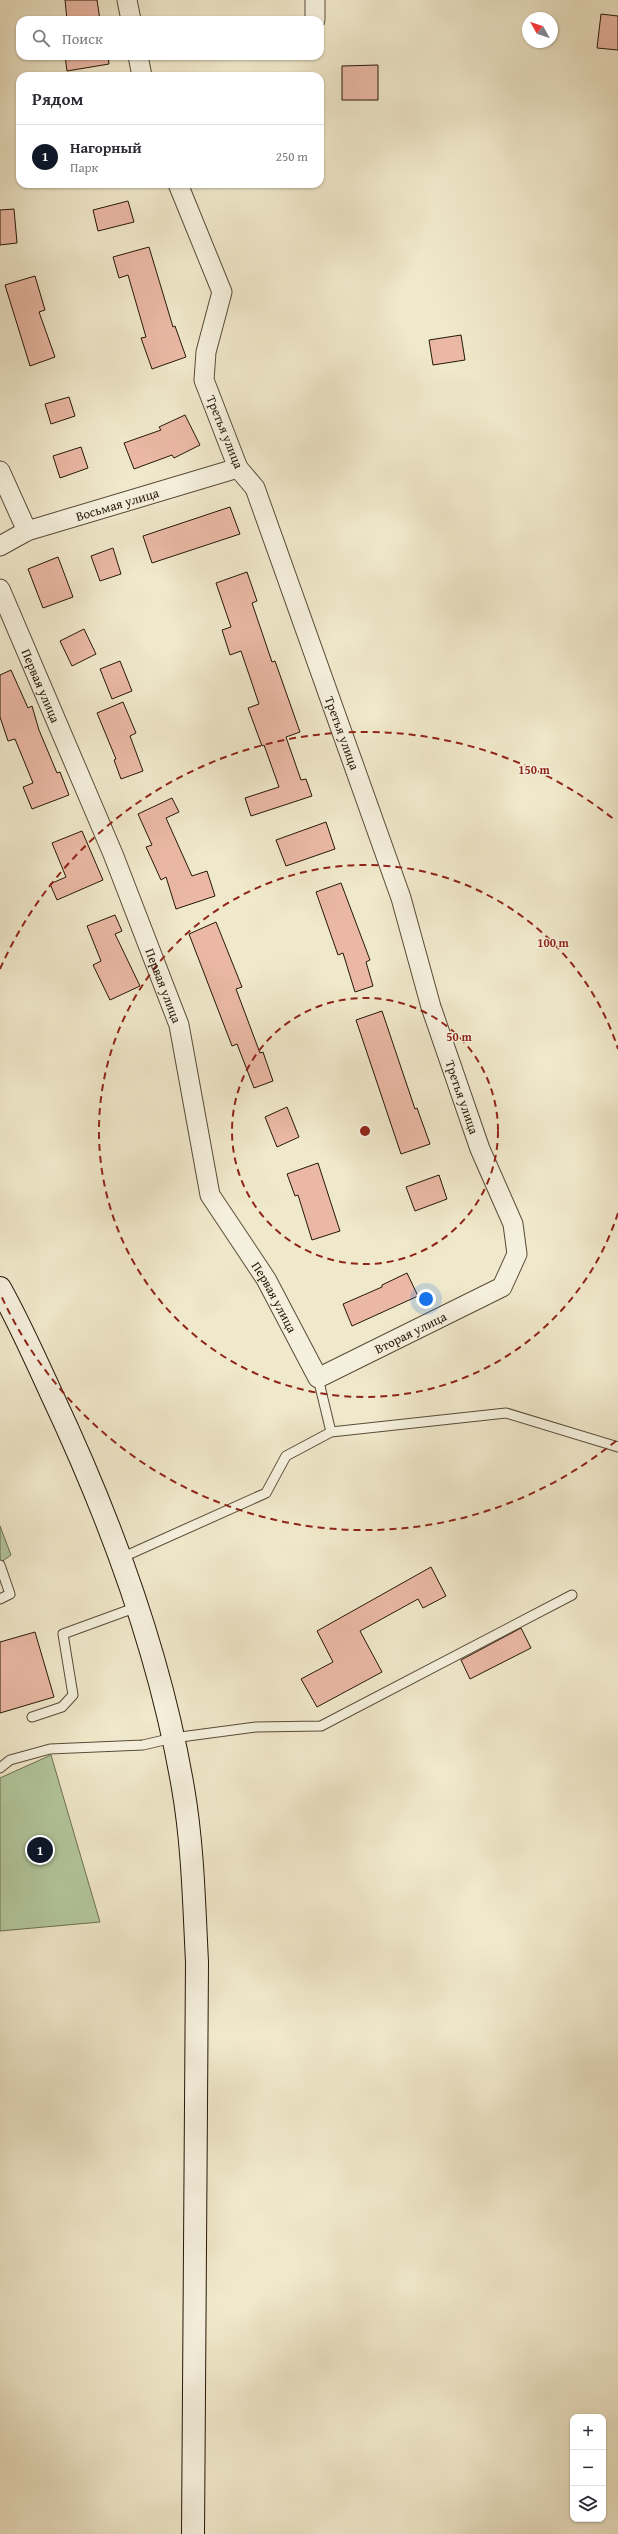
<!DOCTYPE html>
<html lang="ru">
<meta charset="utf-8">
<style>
:root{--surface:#fff;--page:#f2f2f3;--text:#2b2b33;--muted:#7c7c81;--line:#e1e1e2;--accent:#111827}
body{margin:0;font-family:"Gentium Book Plus",serif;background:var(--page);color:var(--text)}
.controls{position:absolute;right:12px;bottom:12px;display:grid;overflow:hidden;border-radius:8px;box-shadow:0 1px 3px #0004}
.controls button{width:36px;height:36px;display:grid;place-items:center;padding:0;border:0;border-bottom:1px solid var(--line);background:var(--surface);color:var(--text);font:20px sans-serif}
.compass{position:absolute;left:522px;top:12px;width:36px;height:36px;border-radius:50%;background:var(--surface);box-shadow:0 1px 3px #0004;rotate:310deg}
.you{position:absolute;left:426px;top:1299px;width:14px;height:14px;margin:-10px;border:3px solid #fff;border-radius:50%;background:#1a73e8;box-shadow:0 0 0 6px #1a73e833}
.badge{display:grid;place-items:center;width:26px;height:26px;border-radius:50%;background:var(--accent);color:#fff;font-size:13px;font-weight:700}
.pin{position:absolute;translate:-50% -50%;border:2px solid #fff;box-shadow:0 1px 4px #0006}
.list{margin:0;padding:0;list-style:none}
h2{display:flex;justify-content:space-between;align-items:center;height:52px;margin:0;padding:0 16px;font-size:17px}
h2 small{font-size:13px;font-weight:400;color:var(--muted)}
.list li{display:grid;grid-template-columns:26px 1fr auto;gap:12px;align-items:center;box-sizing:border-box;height:64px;padding:0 16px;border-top:1px solid var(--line)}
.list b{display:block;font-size:15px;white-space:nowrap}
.list p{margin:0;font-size:13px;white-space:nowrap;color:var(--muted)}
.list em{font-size:13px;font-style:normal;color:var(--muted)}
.icon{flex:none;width:22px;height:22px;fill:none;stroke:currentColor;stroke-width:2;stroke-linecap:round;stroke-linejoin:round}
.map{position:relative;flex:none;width:618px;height:2534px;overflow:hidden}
.search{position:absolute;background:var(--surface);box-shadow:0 1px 3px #0004;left:16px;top:16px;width:308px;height:44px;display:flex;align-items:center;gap:10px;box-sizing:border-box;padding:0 14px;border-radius:12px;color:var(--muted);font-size:15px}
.panel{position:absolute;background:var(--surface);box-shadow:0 1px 3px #0004;left:16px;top:72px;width:308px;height:116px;border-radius:12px}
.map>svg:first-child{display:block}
.green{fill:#b3c79c;stroke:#6c7052}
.building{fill:#eab8a4;stroke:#251808}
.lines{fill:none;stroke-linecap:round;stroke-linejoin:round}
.service-casing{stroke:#584c38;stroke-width:11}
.minor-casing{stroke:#584c38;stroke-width:21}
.secondary-casing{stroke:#251808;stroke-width:24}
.service{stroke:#f5f0dd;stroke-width:9}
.minor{stroke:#f5f0dd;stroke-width:19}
.secondary{stroke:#f5f0dd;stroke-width:22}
.ring{fill:none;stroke:#8f2418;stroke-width:2;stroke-dasharray:7 5}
.labels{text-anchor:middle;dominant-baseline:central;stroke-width:3;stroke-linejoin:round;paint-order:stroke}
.street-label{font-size:13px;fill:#251808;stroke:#f5f0dd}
.centre{fill:#8f2418;stroke:#f5f0dd;stroke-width:2}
.ring-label{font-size:12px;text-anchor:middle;font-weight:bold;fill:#8f2418;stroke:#f5f0dd;stroke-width:3;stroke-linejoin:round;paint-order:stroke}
</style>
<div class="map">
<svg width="618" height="2534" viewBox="0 0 618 2534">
<rect width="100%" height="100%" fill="#f0e8ca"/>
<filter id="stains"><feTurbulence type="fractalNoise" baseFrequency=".005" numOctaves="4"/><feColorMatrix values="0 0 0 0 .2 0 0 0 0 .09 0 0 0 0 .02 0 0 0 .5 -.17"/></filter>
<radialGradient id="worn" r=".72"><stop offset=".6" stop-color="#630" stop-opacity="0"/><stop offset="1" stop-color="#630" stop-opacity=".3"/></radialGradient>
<!-- green -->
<path class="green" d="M0,1526l11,29 -11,8z
M51,1755l49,167 -100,9v-153z"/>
<!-- building -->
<path class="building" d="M65,0h32l3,20h-33z
M601,14l17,2v34l-21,-2z
M65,56h43l1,8 -42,7z
M378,65v35h-36v-34z
M128,201l6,21 -36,9 -5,-21z
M14,209l3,34 -17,2v-35z
M149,247l24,80 2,-1 11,31 -34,12 -11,-31 5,-1 -18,-62 -9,3 -6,-21z
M35,276l10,34 -6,2 16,45 -25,9 -25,-81z
M461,335l4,25 -32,5 -4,-25z
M69,397l6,19 -24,8 -6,-20z
M185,415l15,30 -26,13 -2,-3 -38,14 -10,-26 37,-13 -2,-3z
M81,447l7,21 -28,10 -7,-22z
M230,507l10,27 -88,29 -9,-27z
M113,548l8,26 -21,7 -9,-25z
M58,557l15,40 -30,11 -15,-39z
M247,572l10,29 -5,2 20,59 3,-1 25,71 -14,5 15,43 5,-1 6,17 -61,20 -6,-18 34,-11 -15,-42 -2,1 -14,-38 11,-4 -18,-53 -11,4 -8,-25 9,-3 -15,-44z
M84,629l12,25 -24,12 -12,-25z
M120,661l12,30 -20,8 -12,-30z
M11,670l17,38 4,-2 7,24 18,43 3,-1 9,23 -37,14 -9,-22 10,-4 -18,-44 -7,2 -8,-24v-42z
M123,702l13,31 -6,3 13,35 -22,8 -7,-19 2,-1 -19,-46z
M172,798l7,14 -13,6 26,58 15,-5 8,25 -39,13 -10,-32 -5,3 -15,-33 6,-2 -14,-31z
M326,822l9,27 -49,17 -10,-26z
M82,831l21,49 -46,20 -7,-16 16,-7 -14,-34z
M341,883l29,77 -4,2 7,24 -18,6 -12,-39 -5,2 -22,-63z
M115,915l7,16 -7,3 25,52 -30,14 -17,-35 8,-4 -14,-35z
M216,922l26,65 -6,2 24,64 3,-1 10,29 -19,7 -17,-44 -5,2 -43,-112z
M382,1011l33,98 2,-1 13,36 -29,10 -45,-134z
M287,1107l12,30 -22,10 -12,-30z
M318,1163l22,68 -28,9 -14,-45 -3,1 -8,-22z
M439,1175l8,24 -32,12 -9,-24z
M407,1273l11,23 -66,30 -9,-22 39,-17v-2z
M431,1567l15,29 -23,12 -5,-9 -58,32 22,41 -65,35 -16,-28 32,-17 -16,-31z
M521,1628l10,20 -61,31 -9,-19z
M35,1632l19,65 -54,16v-71z"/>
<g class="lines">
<!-- service casing -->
<g class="service-casing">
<path id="service" d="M331,1432l175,-19 112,34
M121,1558l145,-65 20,-37 45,-24 -13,-54
M0,1565l10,29 -10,5
M32,1717l30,-10 11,-12 -10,-61 74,-27
M0,1768l10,-8 40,-11 93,-4 30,-7 83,-11 65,-1 251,-131"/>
</g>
<!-- minor casing -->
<g class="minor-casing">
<g id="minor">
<path d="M127,0l4,20"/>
<path d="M315,0v20"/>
<path d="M138,56l4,20"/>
<path d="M0,471l27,60"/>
<path id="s1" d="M0,546l27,-15 211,-63"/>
<path id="s2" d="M0,589l113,265 66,171 31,170 56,84 52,99 184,-91 15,-33 -4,-30 -33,-75 -49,-142 -30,-109 -146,-410 -17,-20 -34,-88 2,-28 16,-60 -44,-108"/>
</g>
</g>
<!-- secondary casing -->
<g class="secondary-casing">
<path id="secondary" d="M0,1288c19,34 35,70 51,105 59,125 109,259 132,395 10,58 11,116 14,174l-4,572"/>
</g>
<!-- service -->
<use href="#service" class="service"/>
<!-- minor -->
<use href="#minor" class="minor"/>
<!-- secondary -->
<use href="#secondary" class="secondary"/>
</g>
<!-- distance rings -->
<g class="ring">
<circle cx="365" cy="1131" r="133"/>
<path d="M618 1213A266 266 0 1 1 618 1049"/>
<path d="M616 1441A399 399 0 0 1 0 1293M0 969A399 399 0 0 1 616 821"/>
</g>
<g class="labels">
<!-- street labels -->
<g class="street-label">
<text transform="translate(225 432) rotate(68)">Третья улица</text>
<text stroke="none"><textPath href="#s1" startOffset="125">Восьмая улица</textPath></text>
<text stroke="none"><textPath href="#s2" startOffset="105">Первая улица</textPath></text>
<text transform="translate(342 733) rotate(70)">Третья улица</text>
<text stroke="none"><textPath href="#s2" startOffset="429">Первая улица</textPath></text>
<text transform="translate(462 1097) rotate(71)">Третья улица</text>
<text stroke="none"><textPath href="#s2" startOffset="765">Первая улица</textPath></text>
<text stroke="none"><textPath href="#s2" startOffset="960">Вторая улица</textPath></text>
</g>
</g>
<circle cx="365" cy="1131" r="6" class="centre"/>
<g class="ring-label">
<text x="534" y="774">150 m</text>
<text x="553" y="947">100 m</text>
<text x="459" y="1041">50 m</text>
</g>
<rect width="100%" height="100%" filter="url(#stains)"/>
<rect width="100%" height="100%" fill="url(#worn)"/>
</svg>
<div class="controls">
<button>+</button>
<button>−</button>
<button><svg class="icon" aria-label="layers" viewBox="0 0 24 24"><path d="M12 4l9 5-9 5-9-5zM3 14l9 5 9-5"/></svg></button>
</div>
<svg class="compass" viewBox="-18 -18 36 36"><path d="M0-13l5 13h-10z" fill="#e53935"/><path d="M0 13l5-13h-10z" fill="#7c7c81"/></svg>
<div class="you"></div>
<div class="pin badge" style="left:40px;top:1850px">1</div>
<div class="search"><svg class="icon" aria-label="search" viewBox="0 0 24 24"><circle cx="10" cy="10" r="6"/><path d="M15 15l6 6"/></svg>Поиск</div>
<section class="panel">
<h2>Рядом<small></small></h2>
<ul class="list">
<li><span class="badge">1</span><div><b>Нагорный</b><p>Парк</p></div><em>250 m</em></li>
</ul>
</section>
</div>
